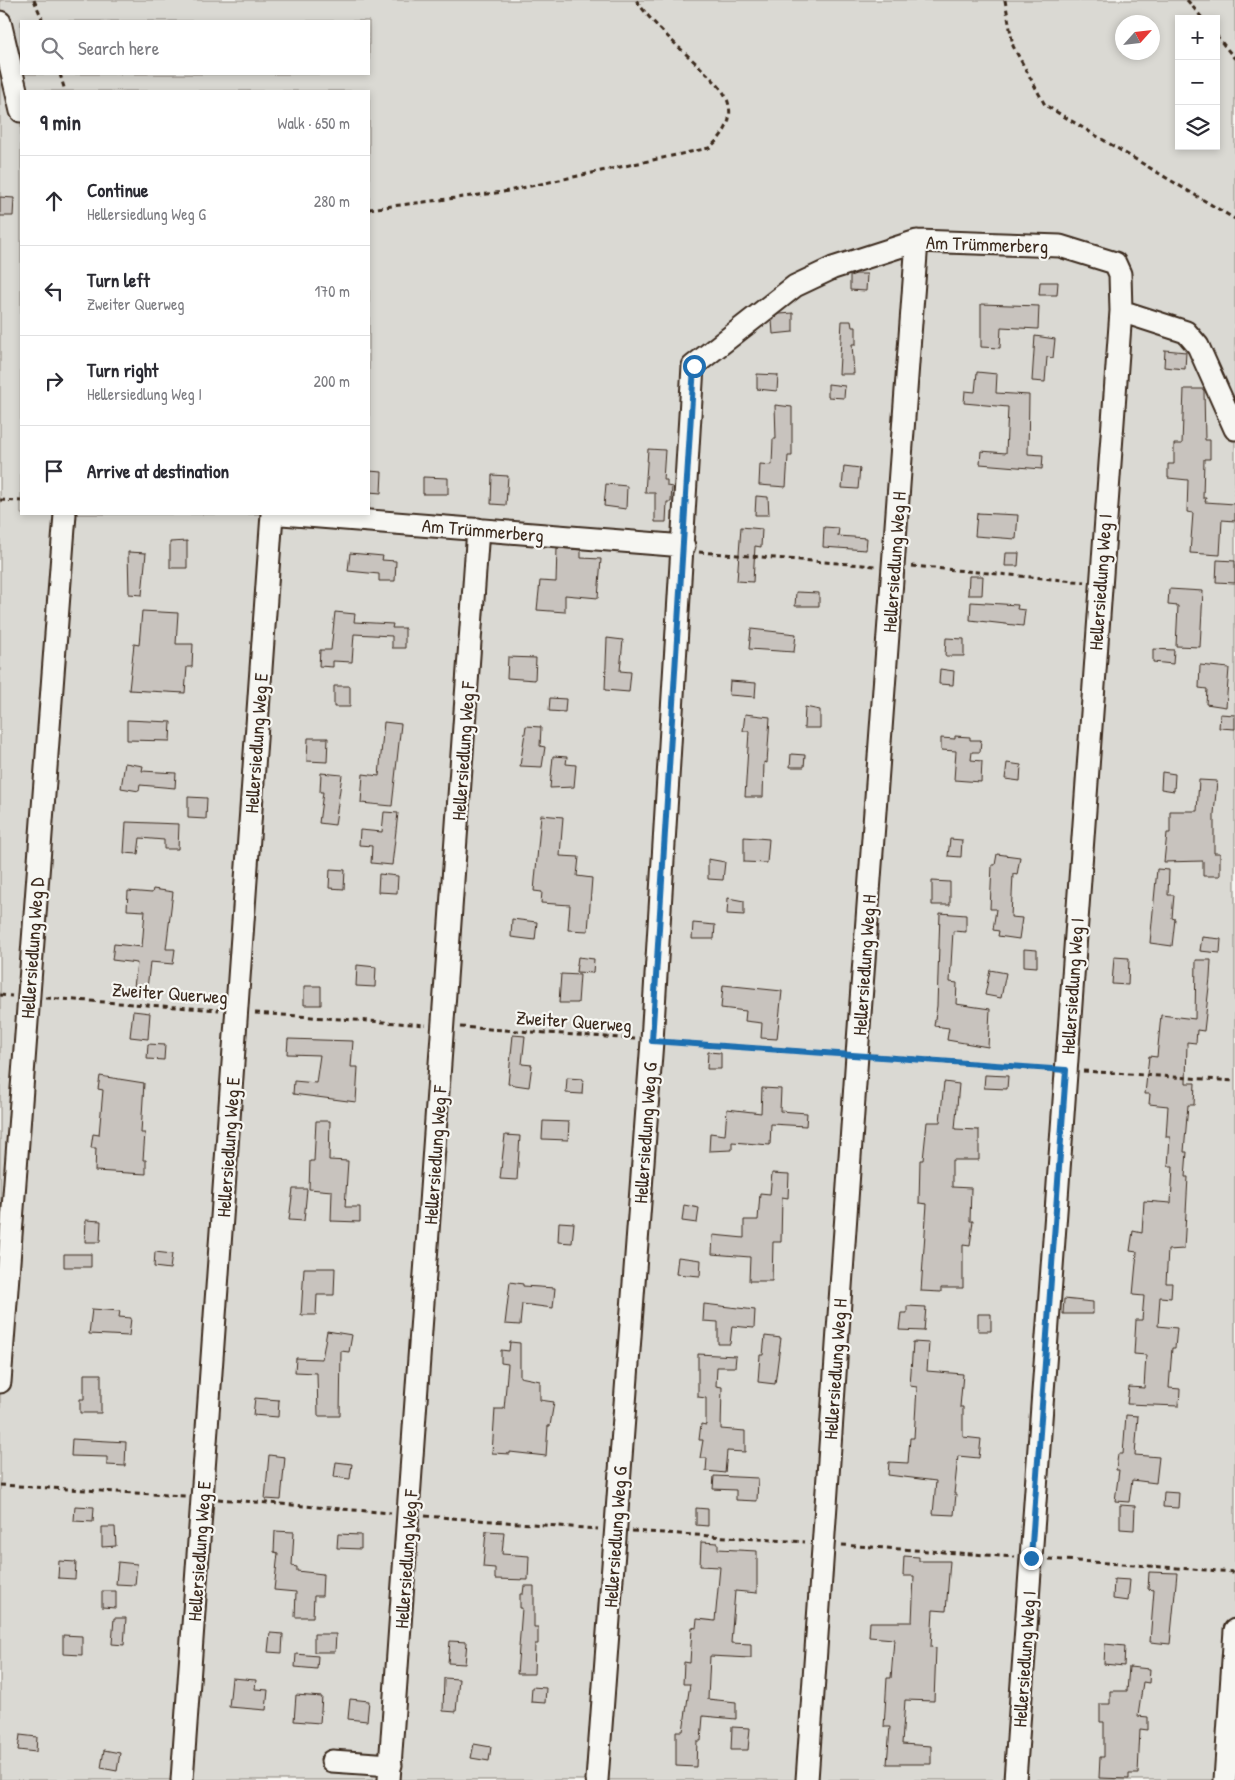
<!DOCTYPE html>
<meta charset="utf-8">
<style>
:root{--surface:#fff;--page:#f7f7f7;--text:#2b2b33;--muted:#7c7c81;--line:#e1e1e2}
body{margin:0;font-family:"Patrick Hand",sans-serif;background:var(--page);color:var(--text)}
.controls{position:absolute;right:15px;top:15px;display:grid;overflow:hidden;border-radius:0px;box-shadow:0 2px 8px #0003}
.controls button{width:45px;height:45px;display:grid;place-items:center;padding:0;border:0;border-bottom:1px solid var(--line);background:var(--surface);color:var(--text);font:25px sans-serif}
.compass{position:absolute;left:1115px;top:15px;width:45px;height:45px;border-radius:50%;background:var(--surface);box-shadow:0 2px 8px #0003;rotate:63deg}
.stop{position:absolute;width:15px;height:15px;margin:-11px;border:4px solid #1f6fb2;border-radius:50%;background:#fff}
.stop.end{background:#1f6fb2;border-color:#fff;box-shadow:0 1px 5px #0008}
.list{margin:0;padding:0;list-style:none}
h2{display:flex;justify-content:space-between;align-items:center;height:65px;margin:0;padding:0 20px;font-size:21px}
h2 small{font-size:16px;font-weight:400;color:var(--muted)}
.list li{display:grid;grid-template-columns:32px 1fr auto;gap:15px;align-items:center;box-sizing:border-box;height:90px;padding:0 20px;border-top:1px solid var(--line)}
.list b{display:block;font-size:19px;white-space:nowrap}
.list p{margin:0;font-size:16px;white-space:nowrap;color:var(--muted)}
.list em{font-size:16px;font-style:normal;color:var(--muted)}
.icon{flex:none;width:28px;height:28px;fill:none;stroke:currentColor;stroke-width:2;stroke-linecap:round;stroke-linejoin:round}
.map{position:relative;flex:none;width:1235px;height:1780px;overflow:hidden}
.search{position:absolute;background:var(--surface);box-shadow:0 2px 8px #0003;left:20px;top:20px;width:350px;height:55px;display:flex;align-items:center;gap:12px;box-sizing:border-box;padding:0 18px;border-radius:0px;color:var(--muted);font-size:19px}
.panel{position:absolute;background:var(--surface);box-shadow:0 2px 8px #0003;left:20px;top:90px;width:350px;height:425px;border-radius:0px}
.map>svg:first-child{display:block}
.green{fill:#dad9d3;stroke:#8a8278;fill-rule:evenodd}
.building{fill:#c8c3be;stroke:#3b2a1e}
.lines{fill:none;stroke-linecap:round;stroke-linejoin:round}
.minor-casing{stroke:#3b2a1e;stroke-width:25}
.path{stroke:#3b2a1e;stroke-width:3;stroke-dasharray:5 4;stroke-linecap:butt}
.minor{stroke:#f6f6f2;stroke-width:21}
.route{stroke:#1f6fb2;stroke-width:6}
.labels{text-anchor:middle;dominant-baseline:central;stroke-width:4.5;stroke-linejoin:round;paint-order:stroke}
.street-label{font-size:19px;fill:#3b2a1e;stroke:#f6f6f2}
</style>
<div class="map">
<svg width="1235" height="1780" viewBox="0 0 1235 1780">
<rect width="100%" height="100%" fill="#f6f6f2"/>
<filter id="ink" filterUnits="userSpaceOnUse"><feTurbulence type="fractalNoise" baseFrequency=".02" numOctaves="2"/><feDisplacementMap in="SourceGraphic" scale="10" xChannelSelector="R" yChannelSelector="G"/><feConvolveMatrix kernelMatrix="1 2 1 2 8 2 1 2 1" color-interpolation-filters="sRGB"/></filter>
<g filter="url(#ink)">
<!-- green -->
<path class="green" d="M0,0h1235v1780h-1235zM1179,19h37v127h-37zM21,21h348v53h-348zM1122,22h30v30h-30zM21,91h348v423h-348z"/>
<!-- building -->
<path class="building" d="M0,197l14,1 -1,18h-13z
M856,274h11l-1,17 -16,-1v-14z
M1040,282h18l-1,13h-18z
M981,304l58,2 -1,23 -37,-2 -1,21 -19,-1z
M793,313v19l-20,2 -1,-14 8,-6z
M842,321h9l1,6h4v17h-4l2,30h-15z
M1035,336l20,3 -2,19 -6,-1 -2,25 -13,-1z
M1165,350l21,2 -1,17 -21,-2z
M977,372l20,2 -1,19 33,2 -1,59 15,1 -1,14 -62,-5 1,-13 25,2 2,-46 -44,-4 1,-12 10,1z
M757,374l21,1 -1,16 -20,-2z
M828,384l17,2 -1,12 -16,-1z
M1184,389h19l1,2 1,49h5v19h-6l-1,39h3l-1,4 30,2v17l-13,-1 -2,35 -30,-2 3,-40 -6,-1 1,-32 -20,-2v-14h6v-20h8z
M775,405l17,2v49h-4l-2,31 -27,-2 1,-21 12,1 1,-26h3z
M648,449l17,1 -2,30h4v6l5,1 -1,15h-4l-1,20h-11v-29h-10z
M844,466l16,2 -2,21 -16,-1z
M369,471l13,1 -1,21 -12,-1z
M492,475l16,1 -2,29 -15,-1z
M423,477l25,1v16h-25z
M606,484l21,2 -1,23 -22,-3z
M756,496l12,1 1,18h-14z
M977,513l41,2 -2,24 -41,-3z
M741,527l21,2 -1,18 -6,-1 -2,36 -16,-1z
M824,527l15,1 -1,8 29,2 -1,12 -43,-3z
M187,541v27h-17v-26z
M557,548l24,2v8l20,1 -3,39 -33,-3v17l-28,-2 3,-29 16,1z
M128,552l18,1 -4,42 -13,-1z
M350,553l33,3 -1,4 14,1 -1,20h-16v-7l-31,-3z
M1006,553h13l-1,13h-13z
M1217,560l18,1v22l-19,-1z
M969,576h14l-1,19h-14z
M1169,589l34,2 -3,56 -24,-1 2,-40 -10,-1z
M796,592l23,1v13h-24z
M971,602l47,3 -1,4 8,1 -2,16 -53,-6z
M142,611l36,2 -2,31h17l-1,23h-5l-2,26 -56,-3 5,-46 5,1z
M335,612l20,2 -1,8 39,2 -1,4h13v20h-13v-12l-38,-2 -2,28 -19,-1v6l-14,-1 1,-16h11z
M751,629l45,5 -2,18 -45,-3z
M607,638l16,2 -3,31 11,1 -2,20 -24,-2z
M946,638l18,1v17h-19z
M1153,649l21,1 -1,14 -20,-2z
M508,657l28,1 -1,22 -28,-2z
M1200,665l29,3 -3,39 -20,-3 1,-15 -8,-1z
M940,669l14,2 -1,14 -14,-1z
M730,681l26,2 -1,14 -26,-2z
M334,686h16v21h-16z
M550,698l16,1 -1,13 -16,-1z
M805,707l15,3v18h-16z
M745,714l25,3 -3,46 -3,-1 -1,35h-18l4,-66h-6z
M1220,714l15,1v14l-16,-1z
M127,720l44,2 -1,19 -43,-1z
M384,722l17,2 -9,82 -31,-3 2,-29 16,2z
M526,726l15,1 -1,19 5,1 -3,20 -22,-1z
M955,736l15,1v3h11l-1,12h-8l-1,8 11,1 -1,21 -27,-2 2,-29 -15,-1v-12l14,1z
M308,738h20l-1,24 -20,-1z
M791,754l14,1 -1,12h-14z
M553,756l14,1 -1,7 10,1 -2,22 -24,1z
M125,763l18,3 -1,5 34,2 -1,15 -35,-3 -1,6 -18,-3z
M1007,763l14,2 -1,16 -15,-2z
M1162,772l13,2 -1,17 -13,-2z
M321,773l21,2 -7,50 -16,-2 4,-31h-3z
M1199,780l18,1 -3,33v39h6v23h-17v-15l-39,1 3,-29h3v-22h27z
M188,797l19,1 -1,21 -18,-1z
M384,812l14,1 -6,52 -21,-2 1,-17 -13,-1 1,-15 22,2z
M541,815l22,2 -3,39 19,1 -2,19 15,2 -4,53 -20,-1 2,-25 -29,-2 1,-11 -8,-1z
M126,822l53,2 -1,25h-14v-9l-24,-2 -2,16 -14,-1z
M744,837l25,2 -2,24 -23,-1z
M950,839l12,1 -1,17 -13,-1z
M997,854l23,3 -3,18 -4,-1 -2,43 11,1 -3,21 -21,-3 1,-5 -6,-1 3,-21h-6l2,-44h3z
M708,859l17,3 -2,18 -15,-1z
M330,869l15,1 -1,19 -15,-1z
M1157,869l12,1 -1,25h6l-2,23 3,1 -3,27 -22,-3z
M379,874l19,2 -1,17 -19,-1z
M932,881l18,1v23h-18z
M153,889l20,3 -7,57h9l-2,15 -23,-2 -3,27 -13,-2 3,-24 -25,-3 2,-16 28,3 3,-36 -18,-1 1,-19 24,2z
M728,898l16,3v14l-17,-1z
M940,913l26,2v17l-13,-1 -3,51 7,1 -1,21 34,5 -2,38 -41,-7 2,-12 -15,-2 3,-20z
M512,919l25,3 -2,18 -24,-3z
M693,923l22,2 -1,14h-22z
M1202,937l19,2 -1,14 -20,-2z
M1024,949l13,1v17l-13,-1z
M578,957l16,2 -1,14 -17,-1z
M1114,957l15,1 -1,27 -16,-1z
M1196,960h15l-1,18 -6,53 -7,-1 -1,13 -9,-1 -1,41h9l-1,22h-6l-4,47h3l-2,25h3l-4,72 -16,1 -2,33h6l-1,15 -11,-1 -2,29 19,2 -2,20h-3l-3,40 11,1 -1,17 -52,-2 2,-17 15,1 2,-33 -12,-1 2,-34h6l2,-24 -11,-1 4,-43 -7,-1 3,-20 9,2 2,-32 27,2 2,-37h-5l2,-29h-4l2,-31 -19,-2 1,-10h-5l4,-38 8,1 4,-42 34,4z
M357,965l19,2 -1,20 -19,-1z
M990,970l16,3 -5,25 -16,-3z
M561,974l19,1 -2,28h-19z
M723,985l59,6 -5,48 -16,-1 1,-15 -17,-2 1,-10 -25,-3z
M304,986h17v19h-17z
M133,1011l17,2 -2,26 -18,-2z
M513,1035l12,1 -3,28 10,1 -3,22 -21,-3z
M288,1039l65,2 -2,26h7l-2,35 -63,-8 1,-13 22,2 4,-28 -33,-1z
M148,1044l17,1 -1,15 -17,-1z
M708,1052l13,1v16h-14z
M985,1075l23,1 -1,13 -23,-1z
M100,1076l44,7 -3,50h4l-2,27h3v14l-51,-3 1,-23h-5l2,-14 6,1 4,-45 -5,-1z
M567,1078l16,1 -1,15 -16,-1z
M944,1082l15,2 -4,45 24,1v30h-27v27l19,1 -1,33h3l-3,25 -7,-1v43h-22v4l-20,-1 6,-87 -8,-1 1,-43h3l4,-38h13z
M762,1088l19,1 -1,22 27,2 -1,13 -35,-2 -1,21 -38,-3v8l-23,1 1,-18 15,2 2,-26 34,4z
M316,1121h14l-1,39 19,1 -3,46h15v15l-29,-1 1,-30 -23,-2 1,-28h4z
M543,1121l26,1 -1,18 -26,-1z
M505,1135l15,1 -3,44 -17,-1z
M772,1173l17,1 -1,24 -6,-1 -1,45h-8l-1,39h-23l1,-24 -38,-3 1,-19 31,3v-18h14l2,-27 10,1z
M293,1189h14l-3,32 -15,-1z
M684,1205l15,3 -2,15 -15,-2z
M86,1220l15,1 -1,21h-15z
M559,1222l15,1 -2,20 -14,-1z
M155,1252l17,2 -2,15 -16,-2z
M64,1254h27v13h-27z
M678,1257l23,3 -1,16 -24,-2z
M304,1268h31l-1,27h-17l-1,20h-15z
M510,1282l13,2v2l32,2 -2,20 -31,-4 -2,21 -15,-1z
M1064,1299l29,3v12h-30z
M704,1304l51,6 -1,18 -22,-2 -2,18h-12v-22l-15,-1z
M907,1306l19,1 -2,24 -25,-1 2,-17h6z
M92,1309l28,2 -1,6 12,1 -2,18 -40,-2z
M978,1314h13v17h-13z
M327,1331l25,4 -3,17 -8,-1 -1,65h-22l-1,-43 -22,-1 1,-14 26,1z
M765,1336l16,2 -6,46 -17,-2 2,-27h3z
M510,1342l10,1v34l20,4v19l14,2 -4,24h-2l-2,30 -36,-4v2l-18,-1 3,-44h9l4,-45 -7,-1v-13l8,1z
M913,1342l16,1 -2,28 36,3 -3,33h3v30l18,2 -2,19 -21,-2 -4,38h2l-2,21 -21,-1 3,-33 -48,-6 1,-13 19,1 2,-25h4l3,-51 -7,-1z
M698,1354l38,2 -1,11h-18l-1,19 6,1 -1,42 24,2v21l-18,-1 -2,22 -19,-2 1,-13h-7l3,-18h-4l2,-16 5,1v-27l-8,-1z
M84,1374h17v39h-21v-14h4z
M255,1398l24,2 -1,17 -25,-2z
M1126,1415l12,1 -3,39 24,2 -3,26 -24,-3 -3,22 -14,-1 4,-31h-3l2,-16h5z
M72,1439l54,3 -1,24 -18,-1v-8l-36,-1z
M269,1455l16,2 -4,43 -16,-1z
M336,1462l16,2 -2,15 -16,-2z
M714,1476l44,2 -1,23 -21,-1v-10l-23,-1z
M1164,1492l15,1 -1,15 -15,-1z
M1120,1505l15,1 -1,24 -14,-1z
M75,1506l19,1 -1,15 -19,-1z
M696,1508l12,1v17l-12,-1z
M102,1527h13l1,19 -14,1z
M275,1531l19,1 -2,34 5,1v4l26,3 -1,22h-8l-1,21h-18l1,-25 -22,-2 4,-37 -4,-1z
M486,1531l18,1 -2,22 27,2 -1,24 -33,-1v-11l-12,-1z
M338,1534l23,1v14l-24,-1z
M701,1542l17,1v6l39,2v42l-22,-2 -4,52 20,1v14l-41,-2 -2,43 28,3v17l-33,-3 -2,25h-4l-1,26 -20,-1v-35h7l7,-47h-7l1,-22 6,1 2,-36 4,1 1,-9 18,2 5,-54 -20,-1z
M904,1556l15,1v4h31l-4,50 -13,-1 -2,37 5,1 -2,53 -29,-1 -3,44 29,2v18h-44l3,-37h-6l3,-49h4l3,-39 -25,-2 1,-15h42l2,-46h-11z
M59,1561l17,1 -1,17 -17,-1z
M118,1562l19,2 -2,21 -19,-1z
M1149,1572l28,1 -7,71 -20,-2 4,-52 -6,-1z
M1114,1579l16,1 -2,21 -15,-2z
M524,1586h10v41h4v17h-3l-1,30h-17l5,-66h-2v-14h3z
M102,1591h14v17l-14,-1z
M114,1618h12l-2,27 -12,-1z
M270,1633l13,1 -1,19 -14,-1z
M314,1634h22l-1,18h-21z
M63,1635l19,1v19l-19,-1z
M450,1641l17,1 -2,22 -17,-1z
M1105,1644l20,2 -1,20 -20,-2z
M296,1654l22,2 -1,13 -22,-2z
M1129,1667l21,2 -1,14 -6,-1 -5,34 10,1v13l-8,-1 -2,45h-9v5l-30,-1 1,-21h4v-35h-4v-18h10v-13h17z
M232,1678l24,2 -1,9 13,1 -2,20 -37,-3z
M444,1678l15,1 -3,33 -13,-1z
M532,1687l14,1 -1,15 -14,-1z
M296,1695l26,2 -2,26 -26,-2z
M350,1699l19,2 -2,20 -19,-2z
M732,1727l18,1 -2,22h-17z
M20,1735l17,2 -1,15 -18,-2z
M474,1744l17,3 -2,14 -18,-3z
M104,1750l16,3 -3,18 -16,-3z"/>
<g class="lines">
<!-- minor casing -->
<g class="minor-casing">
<path id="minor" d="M0,22l21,89
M1121,311l65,21 12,14 37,83
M282,514l402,32
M0,1382l65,-868
M332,1761l59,4
M182,1780l90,-1266
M389,1780l89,-1251
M597,1780l55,-739 41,-675 102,-80 38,-18 84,-27 143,5 55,17 5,11 1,37 -106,1469
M807,1780l50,-725 60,-814
M1225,1780l10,-150"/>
</g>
<!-- path -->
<path class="path" d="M34,0l9,21
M1005,0l8,46 32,59 190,114
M1187,0l16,19
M1216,35l19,24
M60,74l5,17
M369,209l134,-17 206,-44c14,-12 25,-27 19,-46 -4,-13 -17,-24 -26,-33 -23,-22 -48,-43 -66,-69
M0,500l21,1
M699,552l176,14
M912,566l173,16
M0,995l12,1
M46,998l173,12
M255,1013l171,12
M460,1027l175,12
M669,1042l171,12
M874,1056l175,13
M1083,1071l152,10
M0,1485l185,11
M218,1499l173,14
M425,1516l173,13
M632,1531l173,11
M842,1545l173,12
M1049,1559l186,13"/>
<!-- minor -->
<use href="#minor" class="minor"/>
</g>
</g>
<g class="lines" filter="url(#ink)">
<!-- route -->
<path class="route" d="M694,366l-42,675 414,29 -35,488"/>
</g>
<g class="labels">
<!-- street labels -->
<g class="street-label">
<text transform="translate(987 244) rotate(2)">Am Trümmerberg</text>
<text transform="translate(483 530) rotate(5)">Am Trümmerberg</text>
<text transform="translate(894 562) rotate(-86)">Hellersiedlung Weg H</text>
<text transform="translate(1100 582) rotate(-86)">Hellersiedlung Weg I</text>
<text transform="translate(256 743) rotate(-86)">Hellersiedlung Weg E</text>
<text transform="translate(463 751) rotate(-86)">Hellersiedlung Weg F</text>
<text transform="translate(32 948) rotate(-86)">Hellersiedlung Weg D</text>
<text transform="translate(864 965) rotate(-86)">Hellersiedlung Weg H</text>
<text transform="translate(1072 986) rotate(-86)">Hellersiedlung Weg I</text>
<text transform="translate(170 993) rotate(4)">Zweiter Querweg</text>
<text transform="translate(574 1021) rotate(4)">Zweiter Querweg</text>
<text transform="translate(645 1133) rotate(-86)">Hellersiedlung Weg G</text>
<text transform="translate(228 1147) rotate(-86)">Hellersiedlung Weg E</text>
<text transform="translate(435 1155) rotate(-86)">Hellersiedlung Weg F</text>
<text transform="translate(835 1369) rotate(-86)">Hellersiedlung Weg H</text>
<text transform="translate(615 1537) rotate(-86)">Hellersiedlung Weg G</text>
<text transform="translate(199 1551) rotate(-86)">Hellersiedlung Weg E</text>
<text transform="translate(406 1559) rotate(-86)">Hellersiedlung Weg F</text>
<text transform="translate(1024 1659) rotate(-86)">Hellersiedlung Weg I</text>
</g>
</g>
</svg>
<div class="controls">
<button>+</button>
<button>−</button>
<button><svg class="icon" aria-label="layers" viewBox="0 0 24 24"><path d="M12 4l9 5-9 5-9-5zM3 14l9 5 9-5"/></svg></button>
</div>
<svg class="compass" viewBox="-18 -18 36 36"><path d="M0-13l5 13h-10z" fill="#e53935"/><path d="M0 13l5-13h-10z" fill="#7c7c81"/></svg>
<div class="stop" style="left:694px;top:366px"></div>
<div class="stop end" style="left:1031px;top:1558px"></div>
<div class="search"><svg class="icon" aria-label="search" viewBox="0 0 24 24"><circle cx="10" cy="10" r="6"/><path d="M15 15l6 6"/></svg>Search here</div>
<section class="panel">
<h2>9 min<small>Walk · 650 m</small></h2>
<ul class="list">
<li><svg class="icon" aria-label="ahead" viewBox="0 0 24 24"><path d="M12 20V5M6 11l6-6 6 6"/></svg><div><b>Continue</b><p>Hellersiedlung Weg G</p></div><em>280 m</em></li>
<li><svg class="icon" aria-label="left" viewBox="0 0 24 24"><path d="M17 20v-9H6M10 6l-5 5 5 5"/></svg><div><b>Turn left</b><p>Zweiter Querweg</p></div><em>170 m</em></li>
<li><svg class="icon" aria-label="right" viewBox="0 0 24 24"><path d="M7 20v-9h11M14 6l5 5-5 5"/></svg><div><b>Turn right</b><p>Hellersiedlung Weg I</p></div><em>200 m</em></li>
<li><svg class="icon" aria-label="arrive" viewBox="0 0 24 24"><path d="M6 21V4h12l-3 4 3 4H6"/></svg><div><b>Arrive at destination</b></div></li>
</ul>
</section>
</div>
